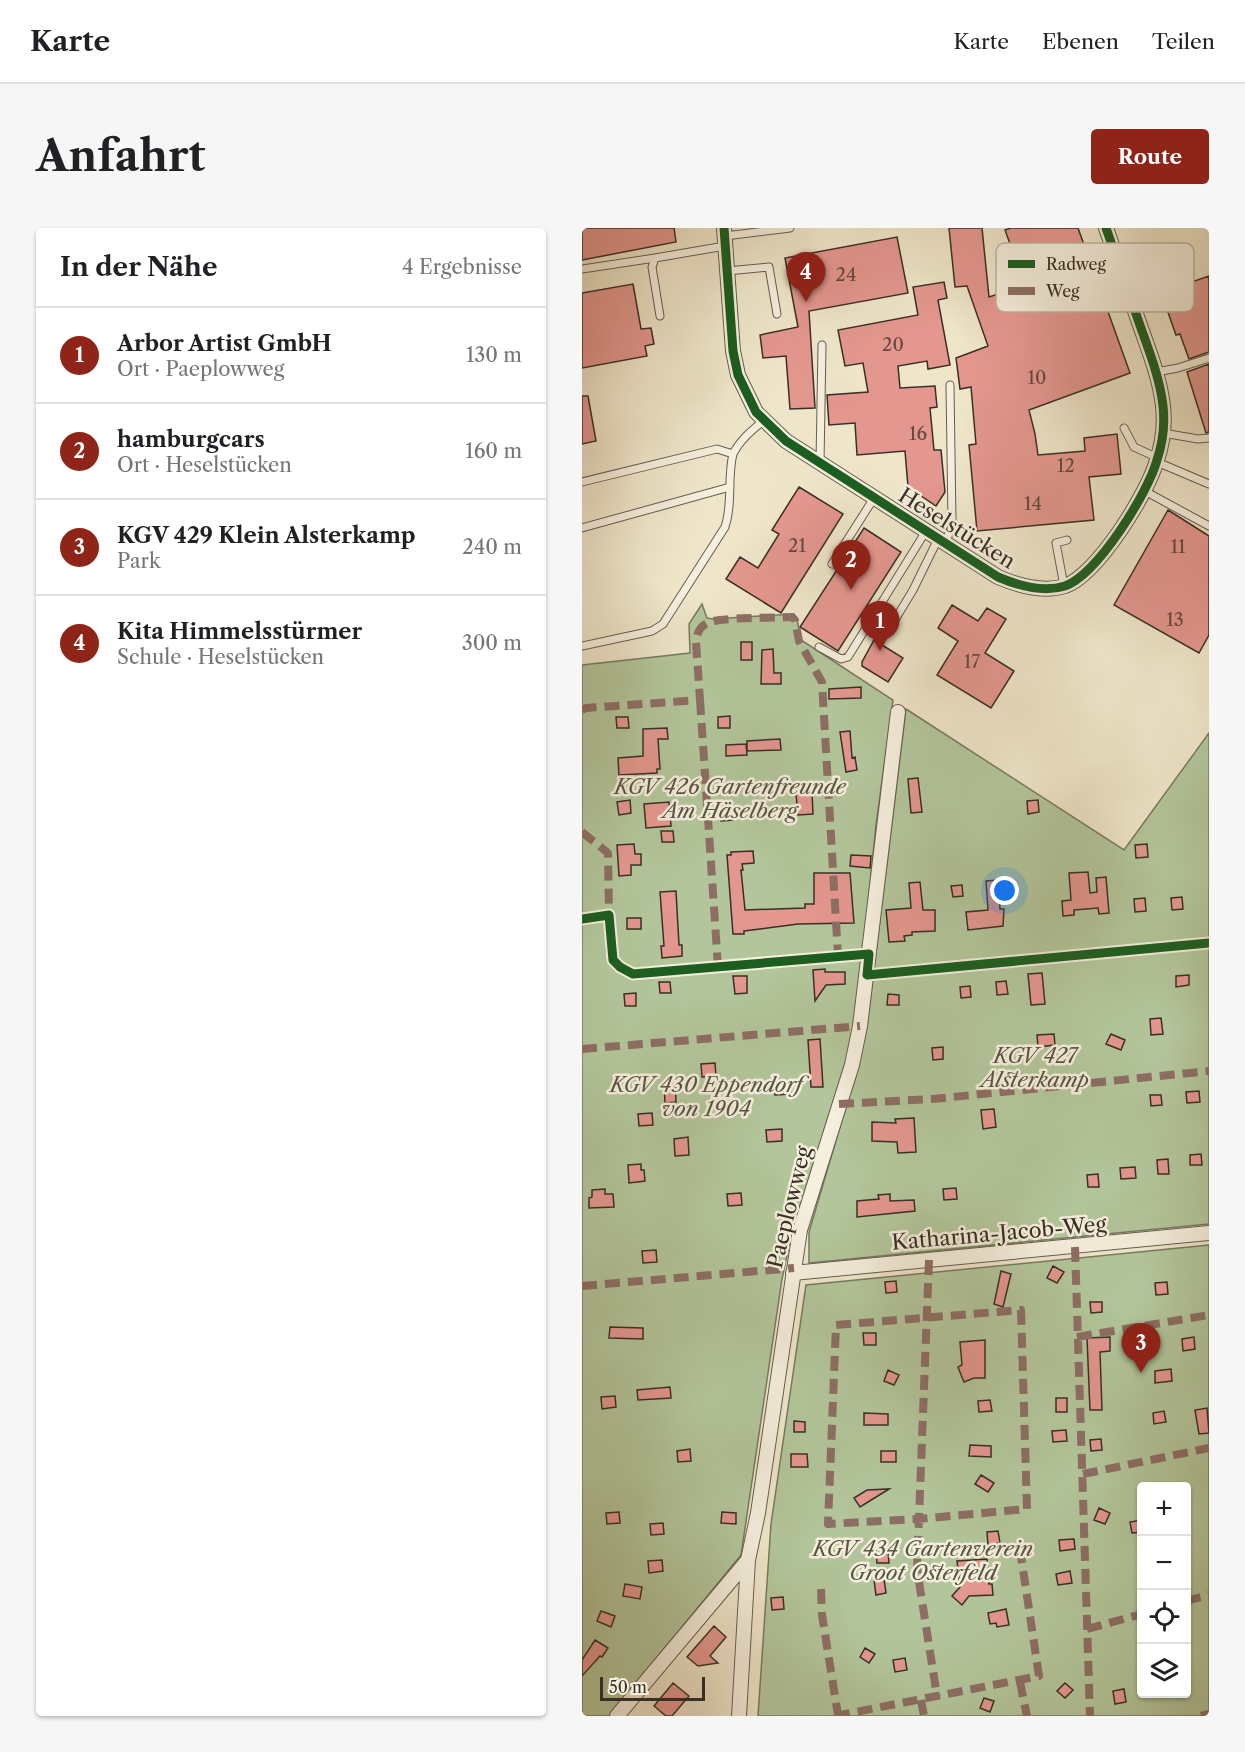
<!DOCTYPE html>
<html lang="de">
<meta charset="utf-8">
<style>
:root{--surface:#fff;--page:#f6f6f6;--text:#202124;--muted:#757577;--line:#e0e0e0;--accent:#8f2418}
body{margin:0;font-family:"Libre Caslon Text",serif;background:var(--page);color:var(--text)}
.controls{position:absolute;right:18px;bottom:18px;display:grid;overflow:hidden;border-radius:6px;box-shadow:0 2px 4px #0004}
.controls button{width:54px;height:54px;display:grid;place-items:center;padding:0;border:0;border-bottom:2px solid var(--line);background:var(--surface);color:var(--text);font:30px sans-serif}
.scale{position:absolute;left:18px;bottom:15px;width:105px;box-sizing:border-box;padding-left:6px;border:3px solid #392f26;border-top:0;font-size:16px;line-height:21px;white-space:nowrap;color:#392f26;-webkit-text-stroke:4px #f5efdd;paint-order:stroke}
.you{position:absolute;left:423px;top:663px;width:21px;height:21px;margin:-15px;border:4px solid #fff;border-radius:50%;background:#1a73e8;box-shadow:0 0 0 9px #1a73e833}
.badge{display:grid;place-items:center;width:39px;height:39px;border-radius:50%;background:var(--accent);color:#fff;font-size:20px;font-weight:700}
.pin{position:absolute;translate:-50% -50px;filter:drop-shadow(0 2px 3px #0008)}
.pin::after{content:'';position:absolute;top:32px;width:21px;height:18px;background:inherit;clip-path:polygon(0 0,100% 0,50% 100%)}
.list{margin:0;padding:0;list-style:none}
h2{display:flex;justify-content:space-between;align-items:center;height:78px;margin:0;padding:0 24px;font-size:26px}
h2 small{font-size:20px;font-weight:400;color:var(--muted)}
.list li{display:grid;grid-template-columns:39px 1fr auto;gap:18px;align-items:center;box-sizing:border-box;height:96px;padding:0 24px;border-top:2px solid var(--line)}
.list b{display:block;font-size:22px;white-space:nowrap}
.list p{margin:0;font-size:20px;white-space:nowrap;color:var(--muted)}
.list em{font-size:20px;font-style:normal;color:var(--muted)}
.icon{flex:none;width:33px;height:33px;fill:none;stroke:currentColor;stroke-width:2;stroke-linecap:round;stroke-linejoin:round}
.map{position:relative;flex:none;width:627px;height:1488px;overflow:hidden;border-radius:6px}
header{display:flex;align-items:center;gap:36px;box-sizing:border-box;height:84px;padding:0 30px;background:var(--surface);border-bottom:2px solid var(--line)}
header strong{font-size:28px}
nav{display:flex;gap:33px;margin-inline-start:auto;font-size:21px}
.intro{display:flex;align-items:center;justify-content:space-between;box-sizing:border-box;height:144px;padding:0 36px}
h1{margin:0;font-size:42px}
.button{padding:15px 27px;border-radius:6px;background:var(--accent);color:#fff;font-size:21px;font-weight:700}
main{display:flex;gap:36px;padding:0 36px}
aside{flex:1;background:var(--surface);border-radius:6px;box-shadow:0 2px 4px #0004}
.map>svg:first-child{display:block}
.green{fill:#b3c69b;stroke:#767a60;stroke-width:1.5;fill-rule:evenodd}
.building{fill:#e4978f;stroke:#392f26;stroke-width:1.5}
.lines{fill:none;stroke-linecap:round;stroke-linejoin:round}
.lane-casing{stroke:#665d4f;stroke-width:9}
.street-casing{stroke:#665d4f;stroke-width:16}
.lane{stroke:#f5efdd;stroke-width:7}
.street{stroke:#f5efdd;stroke-width:14}
.quiet{stroke:#8d6e63;stroke-width:8;stroke-dasharray:15 8;stroke-linecap:butt}
.cycleway-casing{stroke:#f5efdd;stroke-width:13}
.cycleway{stroke:#1b5e20;stroke-width:9}
.labels{text-anchor:middle;dominant-baseline:central;stroke-width:5;stroke-linejoin:round;paint-order:stroke}
.number-label{font-size:18px;fill:#644940}
.street-label{font-size:21px;fill:#392f26;stroke:#f5efdd}
.park-label{font-size:21px;font-style:italic;fill:#585543;stroke:#f5efdd}
.key{fill:#f5efdd;stroke:#bdb5a6;stroke-width:1.5}
.key-label{font-size:16px;fill:#392f26}
</style>
<header>
<strong>Karte</strong>
<nav><a>Karte</a><a>Ebenen</a><a>Teilen</a></nav>
</header>
<div class="intro"><h1>Anfahrt</h1><a class="button">Route</a></div>
<main>
<aside>
<h2>In der Nähe<small>4 Ergebnisse</small></h2>
<ul class="list">
<li><span class="badge">1</span><div><b>Arbor Artist GmbH</b><p>Ort · Paeplowweg</p></div><em>130 m</em></li>
<li><span class="badge">2</span><div><b>hamburgcars</b><p>Ort · Heselstücken</p></div><em>160 m</em></li>
<li><span class="badge">3</span><div><b>KGV 429 Klein Alsterkamp</b><p>Park</p></div><em>240 m</em></li>
<li><span class="badge">4</span><div><b>Kita Himmelsstürmer</b><p>Schule · Heselstücken</p></div><em>300 m</em></li>
</ul>
</aside>
<div class="map">
<svg width="627" height="1488" viewBox="0 0 627 1488">
<rect width="100%" height="100%" fill="#efe6ca"/>
<filter id="stains"><feTurbulence type="fractalNoise" baseFrequency=".00333" numOctaves="4"/><feColorMatrix values="0 0 0 0 .2 0 0 0 0 .09 0 0 0 0 .02 0 0 0 .5 -.17"/></filter>
<radialGradient id="worn" r=".72"><stop offset=".6" stop-color="#630" stop-opacity="0"/><stop offset="1" stop-color="#630" stop-opacity=".3"/></radialGradient>
<!-- green -->
<path class="green" d="M120,376l5,14 6,1 81,-5 3,5 4,21 92,60 -17,125 -20,195 -10,45 -53,163 -11,51 -41,276 -132,161h-27v-1051l108,-12 -1,-29z
M324,481l218,141 85,-117v491l-400,39v-31l49,-166 9,-40z
M627,1017v471h-451l13,-192 35,-239zM560,1258h44v208h-44z"/>
<!-- building -->
<path class="building" d="M0,0h92l2,14 -94,18z
M367,0h33l7,69 36,-12 -20,-55 6,-2h67l52,145 -101,37 6,24 3,21 47,-4 -1,-13 33,-4 4,40 -32,3 5,43 -117,11 -8,-86 7,-1 -5,-57 -11,2 -4,-31 32,-12 -21,-60 -12,1z
M315,9l11,56 -99,18 6,97 -25,1 -4,-53 -23,2 -3,-23 38,-8 -13,-69z
M594,27l10,29 23,-8v76l-20,7 -9,-25 -4,1 -25,-71z
M362,54l3,16 -9,2 12,65 -22,4 -1,-8 -29,5 2,22 35,-2 2,21 -7,1 4,42h7l4,42 -9,14 -28,-19 -3,-36 -48,4 -2,-32 -26,2 -2,-30 41,-3 -5,-29 -18,3 -7,-36 80,-15 -5,-28z
M51,56l8,45 10,-1 3,16 -9,2 2,10 -65,12v-75z
M627,136v68l-3,1 -19,-61z
M0,168h6l8,45 -14,3z
M217,259l44,27 -62,99 -55,-34 14,-22 18,11 21,-34 -7,-4z
M586,282l41,26v99l-10,18 -85,-48z
M282,300l37,24 -63,99 -38,-24z
M370,377l26,16 9,-13 19,11 -21,34 29,18 -23,37 -54,-33 21,-34 -20,-13z
M292,412l29,18 -15,24 -26,-16v-4z
M159,414h11v18h-11z
M191,421l1,24h7v11h-20l1,-34z
M279,459v11l-32,1v-10z
M148,488v12h-12v-11z
M34,489h12l1,11h-12z
M85,500l1,11h-10l2,30h-3v4l-38,2 -1,-17 25,-2v-27z
M268,503l2,27 3,-1 2,13 -11,2 -6,-40z
M198,511l1,11 -34,1v-10z
M164,516l1,11 -21,1v-11z
M336,550l4,34 -11,1 -3,-34z
M230,565l1,21 -15,1 -2,-21z
M48,572l1,13 -12,2 -2,-13z
M456,572l1,12 -11,2 -1,-13z
M87,574l2,24 -25,2 -2,-24z
M150,580l1,12 -12,1 -1,-12z
M79,603h12l1,11h-12z
M52,616l1,10h6v11h-10v10l-12,1 -2,-31z
M565,616l1,13 -12,1 -1,-13z
M171,623l1,12 -12,1 1,6h-2l4,40 60,-2v-4h9v-31h36l4,50 -56,1 -54,7v3h-11l-6,-79h4v-3z
M269,627l20,1 -1,12 -20,-2z
M506,644l2,21 7,-1 -1,-14 10,-1 3,36 -10,1 -1,-6 -24,2v5l-11,1 -1,-15 9,-1 -2,-27z
M416,652l2,29h4l-1,17 -35,4 -2,-18 22,-2 -2,-29z
M338,654l3,28h12v21l-23,1v3l-8,1 1,5 -16,1 -3,-32 25,-2 -2,-25z
M380,657l1,11 -10,1 -2,-11z
M94,663l3,54h3v11l-20,2 -1,-12h3l-4,-54z
M600,669l1,12 -11,1 -1,-12z
M563,670l1,13 -11,1 -1,-13z
M45,690h14v11h-14z
M243,741v3h20v12l-19,1 -11,16 -2,-31z
M460,745l3,31 -14,1 -3,-31z
M607,747v10l-13,2v-11z
M151,748h14v17l-12,1z
M424,753l2,13 -11,1 -1,-13z
M77,754h11l1,11h-11z
M388,758l1,11 -10,1 -1,-11z
M54,765v13h-11l-1,-12z
M306,766l11,1v10h-12z
M579,790l2,16 -12,1 -1,-16z
M472,806l1,11 -17,2 -1,-12z
M529,806l14,6 -4,10 -15,-6z
M238,811l3,48h-12l-3,-47z
M361,819v12l-10,1 -1,-12z
M133,835l1,13 -14,1 -1,-13z
M93,852l1,22 -11,1 -1,-22z
M208,854l1,12 -16,1 -1,-12z
M617,863l1,11 -13,1 -1,-11z
M568,867h11l1,10 -11,1z
M412,881l2,18 -13,2 -2,-19z
M70,885l1,12 -14,1 -1,-12z
M332,890l2,34 -18,1 -1,-11 -25,-1v-19l24,1 -1,-4z
M200,901v12l-15,1 -1,-12z
M106,909l1,18 -14,1 -1,-17z
M619,926l1,11h-12v-10z
M586,931l1,15h-11l-1,-14z
M59,936v6h3l1,11 -16,2 -1,-18z
M553,939l1,11 -15,1 -1,-11z
M516,946l1,13h-11l-1,-12z
M374,960l1,11 -13,1 -1,-11z
M23,961v5h8l1,13 -25,1v-10l3,-1v-7z
M159,965l1,12 -14,1 -1,-12z
M308,966v7l24,-1 1,11 -58,6v-16l22,-2 -1,-4z
M74,1022l1,12 -14,1 -1,-12z
M471,1038l11,6 -7,11 -10,-5z
M419,1043l10,3 -8,33 -9,-3z
M314,1053l1,11 -11,1 -1,-11z
M585,1054l1,12 -12,1 -1,-12z
M508,1074h12v10l-11,1z
M28,1099l33,1v11l-34,-1z
M281,1105h13v12h-12z
M528,1109v14l-10,1 2,58h-12l-3,-72z
M612,1109l1,12 -12,2 -1,-12z
M403,1112v38h-11l-10,4 -6,-15 4,-2 -2,-23z
M589,1141l1,12 -17,2v-12z
M306,1142l11,5 -5,10 -10,-4z
M88,1159l1,11 -33,2 -1,-10z
M33,1168l1,11 -14,2 -1,-12z
M474,1170h11v14h-11z
M408,1172l2,11 -13,1 -1,-11z
M625,1180l2,25 -10,1 -4,-24z
M582,1183l2,11 -12,2 -1,-11z
M282,1185l24,1v11h-24z
M212,1193l11,1v10h-11z
M484,1202l1,11 -14,1 -1,-11z
M519,1211l1,11 -11,1 -1,-11z
M388,1217l21,1v11l-22,-1z
M108,1221l1,12 -13,1 -1,-11z
M299,1223h15v11h-15z
M209,1226h16l1,13h-17z
M399,1247l13,8 -6,9 -13,-8z
M307,1261l-29,18 -6,-9 13,-8z
M517,1280l11,5 -5,11 -11,-4z
M37,1284l1,11 -13,1 -1,-11z
M140,1284l14,1v11l-15,-1z
M560,1292v12l-10,1 -2,-11z
M81,1295l1,11 -13,1 -1,-11z
M416,1303l2,12 -12,2 -1,-13z
M492,1311l1,10 -15,2 -1,-11z
M294,1322h12l1,13h-12z
M405,1331l2,25h3l1,11 -24,1 -7,9 -10,-9 8,-9 -3,-26z
M80,1332l1,11 -14,2 -1,-12z
M488,1343l2,12 -14,2 -2,-11z
M302,1351l2,14 -10,2 -2,-15z
M43,1356l17,3 -2,12 -17,-3z
M201,1369l1,12 -12,1 -1,-12z
M424,1381l3,16 -12,2 -1,-4 -6,1 -2,-11z
M19,1383l14,5 -4,11 -14,-6z
M132,1398l12,11 -16,19 8,7 -20,3 -11,-9z
M13,1412l13,8 -6,9 -2,-1 -18,20v-16z
M283,1420l10,6 -6,9 -9,-6z
M323,1430l2,12 -12,2 -2,-12z
M91,1455l16,13 -17,20h-6l-12,-10z
M483,1455l8,7 -8,8 -8,-7z
M542,1461l2,13 -11,2 -2,-13z
M402,1470l10,3 -4,11 -10,-4z"/>
<g class="lines">
<!-- lane casing -->
<g class="lane-casing">
<path id="lane" d="M143,8l65,-8
M0,41l73,-11
M145,43l42,-4 8,47
M78,88l-8,-49 3,-9 70,-12
M574,144l22,-4 31,-10
M542,200l10,19 24,11
M581,205l35,6 11,-1
M575,234l52,22
M238,235l2,-118
M0,254l135,-33 16,5c7,-14 18,-23 30,-33
M561,262l66,36
M0,300l148,-41
M364,316l6,-23 -2,-136
M250,336l42,-66
M482,358l-8,-43 11,-3
M308,400l23,-38 25,-51
M0,418l70,-15 11,-7 62,-97c8,-24 2,-49 8,-73
M237,419l22,12 7,-2 78,-126"/>
</g>
<!-- street casing -->
<g class="street-casing">
<path id="street" d="M142,0l9,123 5,24 18,37 30,29 212,136c21,9 45,16 67,9 32,-11 83,-93 92,-126 6,-18 8,-36 6,-54 -3,-26 -12,-50 -21,-75 -12,-34 -24,-68 -36,-103
M211,1045l416,-40
M35,1488l131,-156
M157,1488l9,-156 10,-47 42,-283 52,-165 8,-39 38,-314"/>
</g>
<!-- lane -->
<use href="#lane" class="lane"/>
<!-- street -->
<use href="#street" class="street"/>
<!-- quiet -->
<path class="quiet" d="M118,472l18,267
M0,482l4,-2 114,-8 -4,-58c1,-8 3,-15 11,-19 12,-6 68,-5 85,-6l3,3 4,21 23,41 16,274
M0,604l26,21 1,62
M0,821l278,-23
M257,876l94,-5 276,-28
M493,1019l15,469
M347,1032l-12,309 20,127
M0,1058l212,-18
M439,1082l6,199 -109,10 -90,5 8,-199z
M495,1109l132,-22
M501,1246l126,-26
M239,1361l1,26 16,100
M604,1373l23,-6
M505,1401l55,-15
M438,1454l7,34
M339,1472l3,16
M253,1488l204,-40 -18,-120
M619,1488l8,-2"/>
<!-- cycleway casing -->
<g class="cycleway-casing">
<path id="cycleway" d="M142,0l9,123 5,24 18,37 30,29 212,136c21,9 45,16 67,9 32,-11 83,-93 92,-126 6,-18 8,-36 6,-54 -3,-26 -12,-50 -21,-75 -12,-34 -24,-68 -36,-103
M0,691l27,-4 4,45 7,7 13,7 236,-20 -2,21 342,-32"/>
</g>
<!-- cycleway -->
<use href="#cycleway" class="cycleway"/>
</g>
<g class="labels">
<!-- number labels -->
<g class="number-label">
<text x="264" y="47">24</text>
<text x="311" y="117">20</text>
<text x="455" y="150">10</text>
<text x="336" y="206">16</text>
<text x="484" y="238">12</text>
<text x="451" y="276">14</text>
<text x="215" y="318">21</text>
<text x="596" y="319">11</text>
<text x="593" y="392">13</text>
<text x="390" y="434">17</text>
</g>
<!-- street labels -->
<g class="street-label">
<text transform="translate(375 300) rotate(32)">Heselstücken</text>
<text transform="translate(207 979) rotate(-76)">Paeplowweg</text>
<text transform="translate(417 1005) rotate(-5)">Katharina-Jacob-Weg</text>
</g>
<!-- park labels -->
<g class="park-label">
<text x="148" y="558">KGV 426 Gartenfreunde<tspan x="148" dy="24">Am Häselberg</tspan></text>
<text x="453" y="827">KGV 427<tspan x="453" dy="24">Alsterkamp</tspan></text>
<text x="124" y="856">KGV 430 Eppendorf<tspan x="124" dy="24">von 1904</tspan></text>
<text x="341" y="1320">KGV 434 Gartenverein<tspan x="341" dy="24">Groot Osterfeld</tspan></text>
</g>
</g>
<!-- legend -->
<rect x="414" y="15" width="198" height="69" rx="9" class="key"/>
<rect x="426" y="32" width="27" height="8" fill="#1b5e20"/>
<rect x="426" y="59" width="27" height="8" fill="#8d6e63"/>
<g class="key-label">
<text x="464" y="42">Radweg</text>
<text x="464" y="69">Weg</text>
</g>
<rect width="100%" height="100%" filter="url(#stains)"/>
<rect width="100%" height="100%" fill="url(#worn)"/>
</svg>
<div class="controls">
<button>+</button>
<button>−</button>
<button><svg class="icon" aria-label="locate" viewBox="0 0 24 24"><circle cx="12" cy="12" r="6"/><path d="M12 2v4M12 18v4M2 12h4M18 12h4"/></svg></button>
<button><svg class="icon" aria-label="layers" viewBox="0 0 24 24"><path d="M12 4l9 5-9 5-9-5zM3 14l9 5 9-5"/></svg></button>
</div>
<div class="scale">50 m</div>
<div class="you"></div>
<div class="pin badge" style="left:298px;top:423px">1</div>
<div class="pin badge" style="left:269px;top:362px">2</div>
<div class="pin badge" style="left:559px;top:1145px">3</div>
<div class="pin badge" style="left:224px;top:74px">4</div>
</div>
</main>
